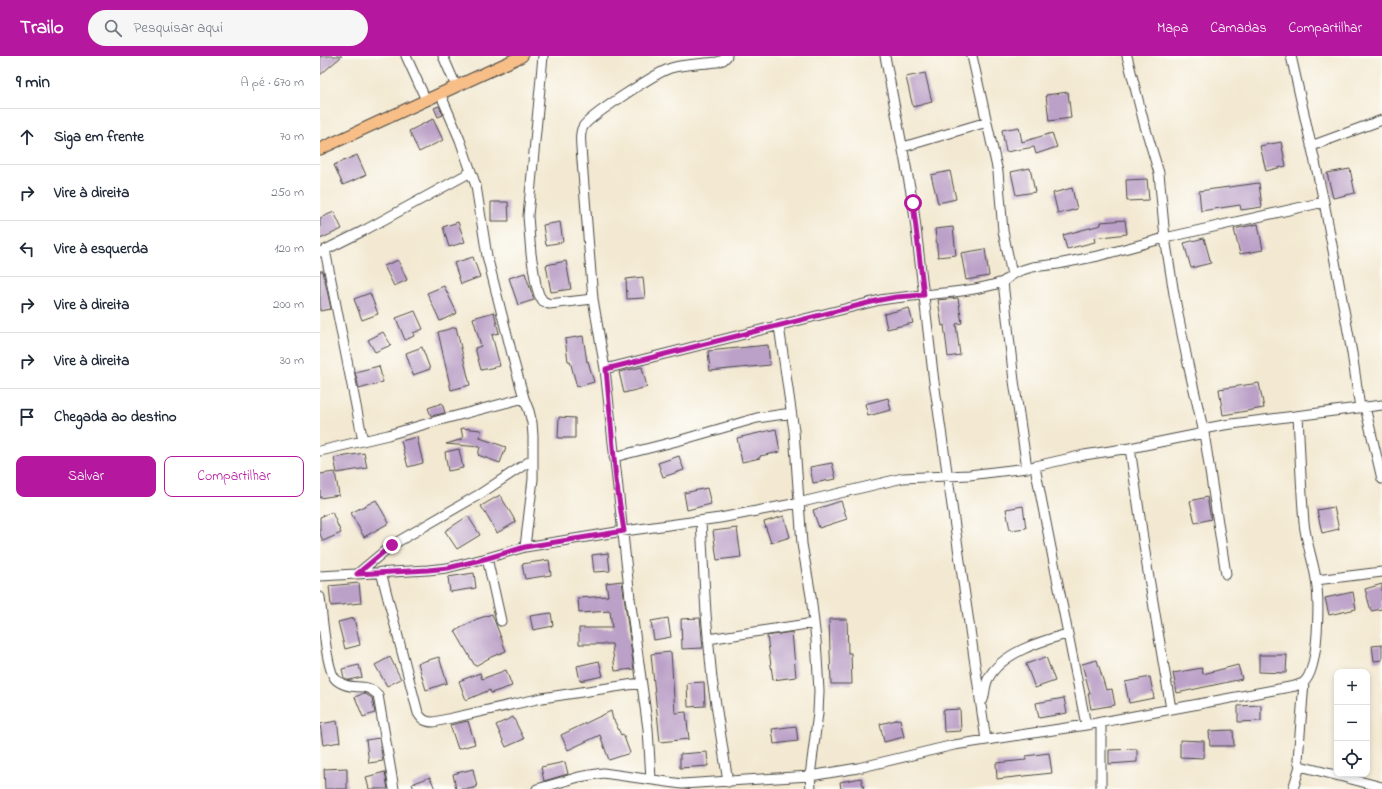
<!DOCTYPE html>
<html lang="pt">
<meta charset="utf-8">
<style>
:root{--surface:#fff;--page:#f6f6f7;--text:#1f2937;--muted:#747a83;--line:#e0e1e3;--accent:#b5179e}
body{margin:0;font-family:"Indie Flower",sans-serif;background:var(--page);color:var(--text)}
.controls{position:absolute;right:12px;bottom:12px;display:grid;overflow:hidden;border-radius:8px;box-shadow:0 2px 6px #0003}
.controls button{width:36px;height:36px;display:grid;place-items:center;padding:0;border:0;border-bottom:1px solid var(--line);background:var(--surface);color:var(--text);font:20px sans-serif}
.stop{position:absolute;width:12px;height:12px;margin:-9px;border:3px solid #b5179e;border-radius:50%;background:#fff}
.stop.end{background:#b5179e;border-color:#fff;box-shadow:0 1px 4px #0008}
.list{margin:0;padding:0;list-style:none}
h2{display:flex;justify-content:space-between;align-items:center;height:52px;margin:0;padding:0 16px;font-size:17px}
h2 small{font-size:13px;font-weight:400;color:var(--muted)}
.list li{display:grid;grid-template-columns:26px 1fr auto;gap:12px;align-items:center;box-sizing:border-box;height:56px;padding:0 16px;border-top:1px solid var(--line)}
.list b{display:block;font-size:15px;white-space:nowrap}
.list em{font-size:13px;font-style:normal;color:var(--muted)}
.actions{display:flex;gap:8px;padding:12px 16px}
.actions a{flex:1;padding:9px 0;border:1px solid var(--accent);border-radius:8px;text-align:center;font-size:14px;color:var(--accent)}
.actions .main{background:var(--accent);color:#fff}
.icon{flex:none;width:22px;height:22px;fill:none;stroke:currentColor;stroke-width:2;stroke-linecap:round;stroke-linejoin:round}
.map{position:relative;flex:none;width:1062px;height:733px;overflow:hidden}
header{display:flex;align-items:center;gap:24px;box-sizing:border-box;height:56px;padding:0 20px;background:var(--accent);color:#fff}
header strong{font-size:19px}
nav{display:flex;gap:22px;margin-inline-start:auto;font-size:14px}
.search{width:280px;height:36px;background:var(--page);display:flex;align-items:center;gap:10px;box-sizing:border-box;padding:0 14px;border-radius:22px;color:var(--muted);font-size:15px}
main{display:flex}
aside{flex:1;background:var(--surface)}
.map>svg:first-child{display:block}
.building{fill:#bba0c8}
.lines{fill:none;stroke-linecap:round;stroke-linejoin:round}
.minor-casing{stroke:#494844;stroke-width:11}
.major-casing{stroke:#494844;stroke-width:13}
.minor{stroke:#fff;stroke-width:9}
.major{stroke:#f7be88;stroke-width:11}
.route{stroke:#b5179e;stroke-width:5}
</style>
<header>
<strong>Trailo</strong>
<div class="search"><svg class="icon" aria-label="search" viewBox="0 0 24 24"><circle cx="10" cy="10" r="6"/><path d="M15 15l6 6"/></svg>Pesquisar aqui</div>
<nav><a>Mapa</a><a>Camadas</a><a>Compartilhar</a></nav>
</header>
<main>
<aside>
<h2>9 min<small>A pé · 670 m</small></h2>
<ul class="list">
<li><svg class="icon" aria-label="ahead" viewBox="0 0 24 24"><path d="M12 20V5M6 11l6-6 6 6"/></svg><div><b>Siga em frente</b></div><em>70 m</em></li>
<li><svg class="icon" aria-label="right" viewBox="0 0 24 24"><path d="M7 20v-9h11M14 6l5 5-5 5"/></svg><div><b>Vire à direita</b></div><em>250 m</em></li>
<li><svg class="icon" aria-label="left" viewBox="0 0 24 24"><path d="M17 20v-9H6M10 6l-5 5 5 5"/></svg><div><b>Vire à esquerda</b></div><em>120 m</em></li>
<li><svg class="icon" aria-label="right" viewBox="0 0 24 24"><path d="M7 20v-9h11M14 6l5 5-5 5"/></svg><div><b>Vire à direita</b></div><em>200 m</em></li>
<li><svg class="icon" aria-label="right" viewBox="0 0 24 24"><path d="M7 20v-9h11M14 6l5 5-5 5"/></svg><div><b>Vire à direita</b></div><em>30 m</em></li>
<li><svg class="icon" aria-label="arrive" viewBox="0 0 24 24"><path d="M6 21V4h12l-3 4 3 4H6"/></svg><div><b>Chegada ao destino</b></div></li>
</ul>
<div class="actions"><a class="main">Salvar</a><a>Compartilhar</a></div>
</aside>
<div class="map">
<svg width="1062" height="733" viewBox="0 0 1062 733">
<rect width="100%" height="100%" fill="#fdfcf7"/>
<filter id="ink" filterUnits="userSpaceOnUse"><feTurbulence type="fractalNoise" baseFrequency=".025" numOctaves="2"/><feDisplacementMap in="SourceGraphic" scale="8" xChannelSelector="R" yChannelSelector="G"/><feConvolveMatrix kernelMatrix="1 2 1 2 8 2 1 2 1" color-interpolation-filters="sRGB"/></filter>
<filter id="wash" filterUnits="userSpaceOnUse"><feTurbulence type="fractalNoise" baseFrequency=".012" numOctaves="4" result="noise"/><feDisplacementMap in="SourceGraphic" scale="16" xChannelSelector="R" yChannelSelector="G"/><feGaussianBlur stdDeviation="0.9" result="paint"/><feColorMatrix in="noise" values="0 0 0 0 0 0 0 0 0 0 0 0 0 0 0 0 0 1.4 0 .05"/><feComposite in="paint" operator="in"/></filter>
<g filter="url(#wash)">
<rect width="100%" height="100%" fill="#f3e9d2"/>
<g id="blocks">
<!-- building -->
<path class="building" d="M0,0h22l-22,19z
M605,17l7,29 -19,5 -7,-30z
M748,36l3,26 -22,3 -3,-26z
M119,50l4,9 -5,2 -4,-9z
M113,63l10,21 -24,12 -10,-21z
M699,71l3,15 30,-9 5,14 -21,7 -2,-7 -28,5 -4,-22z
M961,86l5,24 -20,5 -6,-25z
M37,99l9,20 -23,10 -9,-20z
M710,112l5,24 -19,3 -5,-23z
M1030,113l5,24 -22,5 -6,-25z
M630,115l6,28 -18,4 -7,-28z
M827,123l2,21 -22,1 -1,-21z
M939,127l3,24 -21,3 -1,-5 -39,6 -2,-20z
M752,132l5,21 -19,5 -5,-21z
M171,146h17l1,19h-18z
M14,156l8,17 -22,10v-21z
M805,164l2,14 -33,4 1,4 -28,7 -4,-14 38,-10v-3z
M138,166l7,20 -16,5 -6,-20z
M240,166l3,20 -17,3 -3,-20z
M938,168l5,26 -23,4 -6,-25z
M633,171l3,28 -18,2 -3,-28z
M884,182l7,25 -20,5 -7,-25z
M665,193l4,27 -23,4 -5,-27z
M153,201l7,20 -19,7 -7,-21z
M78,204l9,20 -13,6 -10,-20z
M246,205l5,28 -20,3 -5,-27z
M0,215h3l8,38 -11,2z
M205,217l9,27 -16,5 -9,-27z
M323,221l2,21 -18,1 -1,-20z
M124,230l13,27 -17,8 -13,-28z
M50,237l8,21 -16,6 -8,-21z
M638,242l4,25 -6,1 4,31 -12,2 -4,-32 -2,1 -4,-26z
M589,252l4,15 -26,6 -3,-15z
M95,255l8,18 -10,4 1,3 -9,4 -9,-22z
M174,256l5,21 -7,2 8,31 -19,4 -6,-22 6,-2 -8,-28z
M136,271l14,58 -19,5 -13,-58z
M63,276l8,13 -16,7 -7,-12z
M263,280l4,26 1,-1 6,21 -17,5 -7,-26h-2l-3,-22z
M448,289l2,20 -60,6 -2,-20z
M102,291l8,22 -17,6 -7,-22z
M59,310l4,16 -24,7 -4,-17z
M322,311l5,20 -23,6 -5,-21z
M939,327l5,25 -41,7 -4,-26z
M568,342l3,12 -23,6 -3,-12z
M122,347l3,10 -14,3 -3,-8z
M239,361l16,1v20h-17z
M141,372l20,2 -1,8 26,9 -6,16 -22,-8 2,-8 -34,-3 17,-5z
M456,373l4,23 -20,4v2l-18,4 -5,-24z
M97,381l6,26 -15,4 -7,-26z
M139,393l4,19 -15,3 -3,-19z
M44,397l3,15 -30,5 -3,-15z
M359,400l5,14 -21,7 -5,-14z
M512,407l4,16 -23,4 -3,-16z
M15,416l4,23 -19,3v-24z
M387,432l4,16 -24,6 -3,-17z
M180,439l16,27 -19,11 -16,-27z
M887,441l4,22 -16,4 -5,-22z
M56,444l13,23 -25,14 -13,-24z
M521,445l6,18 -28,9 -6,-18z
M703,450l3,22 -16,2 -4,-21z
M1014,451l5,22 -17,4 -5,-23z
M12,456l9,21 -18,8 -3,-7v-17z
M148,460l12,19 -23,14 -12,-18z
M464,460l6,21 -19,6 -7,-21z
M417,472l4,29 -24,3 -4,-29z
M288,497l2,18 -16,1 -2,-17z
M229,504l2,15 -26,4 -3,-15z
M154,517l2,15 -26,4 -2,-15z
M302,525l12,88 -19,2 -3,-27h-33v-16h33l-2,-17 -31,2 -1,-15 30,-2 -2,-13z
M39,527l2,20 -30,3 -2,-20z
M1062,528v25l-11,2 -6,-22z
M1033,536l3,17 -27,6 -4,-17z
M231,557l2,13 -20,4 -3,-14z
M172,558l14,37 -15,6 -16,9 -20,-35 22,-12z
M34,562l6,27 -15,4 -7,-27z
M348,562l3,19 -17,3 -3,-19z
M380,562l3,30 -21,1 -1,-30z
M509,563h18l1,34h3l1,31h-21z
M472,576l4,45 -23,3 -6,-44z
M1062,589v15l-8,1 -2,-15z
M351,596l4,61 11,-1 3,27 -29,3 -9,-88z
M939,599h28l-1,18 -27,-1z
M70,601l11,22 -14,7 -12,-21z
M119,601l8,26 -21,7 -8,-27z
M726,601l9,24 -20,7 -9,-24z
M777,604l9,30 6,-1 3,16 -24,4 -3,-16h2l-8,-29z
M279,605l4,15 -23,5 -3,-15z
M39,609l3,12 -13,3 -5,-2 -2,-9z
M918,609l4,14 -65,14 -4,-20 29,-5 1,6z
M186,614l6,16 -21,7 -1,-3 -24,10 -7,-19 21,-8 2,6z
M830,621l4,21 -25,5 -4,-21z
M384,626l1,24 -17,1 -1,-24z
M44,637l8,5 3,15 -12,4 -8,-20z
M744,642l3,15 -28,5 -3,-15z
M941,649v16l-23,1v-16z
M640,653l1,22 -17,1 -1,-22z
M291,655l2,9h1l7,15 2,-1 7,19 -21,7 -9,-25 -32,15 -7,-15z
M193,661l11,22 -18,8 -10,-22z
M580,663l4,18 -20,5 -4,-18z
M17,665l3,21 -17,3 -3,-21z
M148,665l7,23 -17,5 -8,-24z
M476,670l2,15 -24,3 -2,-15z
M913,674l1,16h-24l-1,-15z
M59,682l4,23 -14,2 -3,-23z
M860,684l24,1v17l-24,-1z
M817,693v13l-28,2v-14z
M387,696l1,14 -28,2v-14z
M729,697l3,20 -55,6 -1,-16 30,-3v-4z
M245,706l3,12 -24,7 -3,-14z
M27,712v21h-22l-1,-20z
M153,713l4,18 -8,2h-13l-3,-15z
M65,716l3,17h-19l-3,-12z
M110,721l5,12h-21l-2,-5z
M541,722l3,11h-23l-1,-7z"/>
</g>
</g>
<g filter="url(#ink)">
<use href="#blocks" fill-opacity="0" stroke="#494844" stroke-width="1"/>
<g class="lines">
<!-- minor casing -->
<g class="minor-casing">
<path id="minor" d="M86,0l20,44
M123,0l13,30
M223,0l-15,160 3,38 5,31 3,10 4,6 6,3 44,-5
M407,0l-4,4 -6,2c-15,2 -32,2 -46,6 -12,3 -83,49 -88,59 -4,6 -2,14 -2,21l12,151 12,70 275,-69c41,-7 83,-5 123,-18
M565,0l28,147 21,179 52,358
M652,0l26,116 5,59 9,44 -9,7 11,99 13,87
M807,0l17,67 15,50 6,65 9,56 14,70 16,69 22,141
M971,0l33,146 28,151 8,55
M120,37l20,47 16,46 11,70 28,110 9,32 5,13 3,12 1,13v43l-8,68
M991,90l71,-26
M583,91l84,-25
M5,194l40,-20 106,-58
M0,196l5,-2 38,191
M692,219l7,-4 13,-4 26,-3 40,-8 67,-18 159,-36
M459,270l15,105 8,113 9,52 5,44 3,51 -1,22 -8,63 1,13
M285,313l25,229 18,131 3,50
M1045,351l17,72
M883,373l21,-4 158,-20
M810,392l17,118 24,143
M0,395l68,-16 41,-12 95,-25
M294,401l67,-17 76,-22 34,-5
M715,411l51,258
M381,466l5,92 6,65 16,103
M167,502l14,63
M61,516l37,141c4,7 8,9 16,9l108,-24 99,-15
M37,518l35,-29 88,-51 53,-35
M0,520l108,-6 19,-2 40,-10 38,-11 92,-15 103,-14 78,-15 105,-25 66,-3 58,-7 57,-13 46,-7 74,-15
M996,524l66,-8
M0,541c2,17 6,68 14,80 1,2 5,5 7,6 13,8 24,-2 37,12l16,94
M388,583l106,-16
M663,644c2,-7 2,-15 5,-21 13,-26 53,-38 79,-45
M980,710l82,21
M217,733l42,-12 24,-4 79,11 128,-8 48,-8 96,-23 132,-20 209,-39c2,-1 6,-2 8,-3 17,-13 16,-84 13,-104 -3,-19 -10,-37 -12,-56 -3,-36 -4,-71 -6,-107
M781,733v-67
M973,733l7,-23 -2,-6 6,-78"/>
</g>
<!-- major casing -->
<g class="major-casing">
<path id="major" d="M0,93l202,-93"/>
</g>
<!-- minor -->
<use href="#minor" class="minor"/>
<!-- major -->
<use href="#major" class="major"/>
</g>
</g>
<g class="lines" filter="url(#ink)">
<!-- route -->
<path class="route" d="M72,489l-35,29 71,-4 20,-2 40,-10 37,-11 99,-16 -8,-51 -10,-111 274,-69 16,-3 28,-2 -11,-92"/>
</g>
</svg>
<div class="controls">
<button>+</button>
<button>−</button>
<button><svg class="icon" aria-label="locate" viewBox="0 0 24 24"><circle cx="12" cy="12" r="6"/><path d="M12 2v4M12 18v4M2 12h4M18 12h4"/></svg></button>
</div>
<div class="stop" style="left:593px;top:147px"></div>
<div class="stop end" style="left:72px;top:489px"></div>
</div>
</main>
